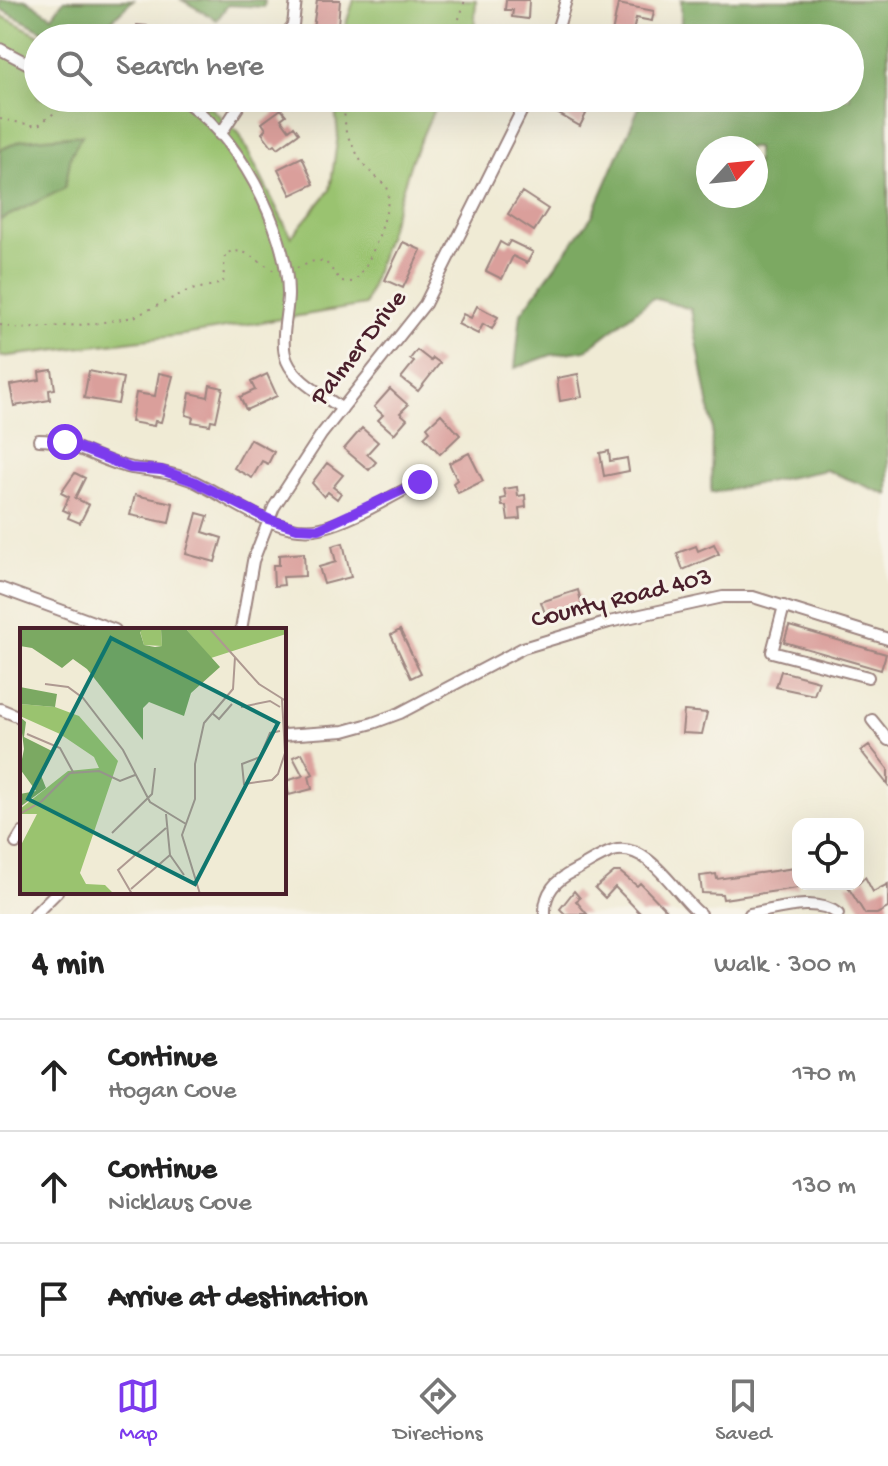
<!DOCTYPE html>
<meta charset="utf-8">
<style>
:root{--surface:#fff;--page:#f2f2f2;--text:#222;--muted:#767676;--line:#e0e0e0;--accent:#7c3aed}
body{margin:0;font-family:"Gochi Hand",sans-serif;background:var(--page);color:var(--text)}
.controls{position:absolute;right:24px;bottom:24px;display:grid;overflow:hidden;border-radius:16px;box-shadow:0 8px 32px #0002}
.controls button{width:72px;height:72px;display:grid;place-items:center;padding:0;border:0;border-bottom:2px solid var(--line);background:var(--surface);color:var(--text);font:40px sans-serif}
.compass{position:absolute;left:696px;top:136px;width:72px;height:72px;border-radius:50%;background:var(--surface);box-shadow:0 8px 32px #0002;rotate:63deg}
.stop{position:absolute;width:24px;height:24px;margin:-18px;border:6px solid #7c3aed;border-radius:50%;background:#fff}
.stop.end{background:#7c3aed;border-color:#fff;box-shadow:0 2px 8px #0008}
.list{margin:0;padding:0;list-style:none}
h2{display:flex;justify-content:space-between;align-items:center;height:104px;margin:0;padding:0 32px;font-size:34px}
h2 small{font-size:26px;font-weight:400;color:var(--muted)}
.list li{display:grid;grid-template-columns:52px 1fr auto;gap:24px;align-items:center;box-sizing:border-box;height:112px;padding:0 32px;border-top:2px solid var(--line)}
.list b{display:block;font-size:30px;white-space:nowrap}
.list p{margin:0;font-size:26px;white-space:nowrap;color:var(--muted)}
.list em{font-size:26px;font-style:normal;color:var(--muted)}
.icon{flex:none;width:44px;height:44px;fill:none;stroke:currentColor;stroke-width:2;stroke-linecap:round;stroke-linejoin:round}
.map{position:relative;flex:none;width:888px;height:914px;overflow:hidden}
.search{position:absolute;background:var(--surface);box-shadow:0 8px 32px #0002;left:24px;right:24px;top:24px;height:88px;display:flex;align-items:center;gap:20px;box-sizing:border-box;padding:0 28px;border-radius:44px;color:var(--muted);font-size:30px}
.sheet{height:440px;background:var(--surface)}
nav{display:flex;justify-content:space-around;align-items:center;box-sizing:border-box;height:112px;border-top:2px solid var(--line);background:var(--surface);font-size:22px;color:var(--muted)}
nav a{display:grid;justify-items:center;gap:4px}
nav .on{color:var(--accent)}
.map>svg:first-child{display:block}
.green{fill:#9ac36f;stroke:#72714d;stroke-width:2}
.forest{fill:#7ba962;stroke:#626446;stroke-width:2;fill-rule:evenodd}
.building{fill:#da9f9b}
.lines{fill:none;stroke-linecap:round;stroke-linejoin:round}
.minor-casing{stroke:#9d8580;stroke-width:14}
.path{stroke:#9d8580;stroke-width:2;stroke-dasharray:2 6;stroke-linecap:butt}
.minor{stroke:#fff;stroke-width:10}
.route{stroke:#7c3aed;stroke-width:10}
.labels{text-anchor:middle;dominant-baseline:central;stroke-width:6;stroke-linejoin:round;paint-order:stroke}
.street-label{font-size:26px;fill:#4a1f2b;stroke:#f7f3e8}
.inset-road{fill:none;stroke:#ae9991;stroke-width:2}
.view{fill:#0f766e;fill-opacity:0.15;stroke:#0f766e;stroke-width:4}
.inset-edge{fill:none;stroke:#4a1f2b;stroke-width:4}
</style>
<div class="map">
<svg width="888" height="914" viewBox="0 0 888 914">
<rect width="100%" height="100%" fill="#f7f3e8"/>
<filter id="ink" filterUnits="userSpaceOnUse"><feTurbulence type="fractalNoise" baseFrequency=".0125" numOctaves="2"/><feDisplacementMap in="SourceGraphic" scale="16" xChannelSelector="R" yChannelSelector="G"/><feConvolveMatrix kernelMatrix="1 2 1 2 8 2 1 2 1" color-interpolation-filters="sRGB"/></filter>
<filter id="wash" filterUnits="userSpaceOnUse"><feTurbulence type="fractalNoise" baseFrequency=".006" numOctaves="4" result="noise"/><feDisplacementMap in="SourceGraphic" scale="32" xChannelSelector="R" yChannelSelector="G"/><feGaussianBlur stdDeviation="1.8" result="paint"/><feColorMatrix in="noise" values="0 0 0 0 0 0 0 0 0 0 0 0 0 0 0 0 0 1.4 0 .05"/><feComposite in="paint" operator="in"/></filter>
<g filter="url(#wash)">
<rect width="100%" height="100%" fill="#f0ebd5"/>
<!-- green -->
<path class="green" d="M354,0h122l-2,35 -2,3h-131z
M0,15l45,23h-7v60h149l24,10 28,25 52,104 39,-47 8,-55 -4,-37h105l-27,61 -47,146 -182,30 -183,22z"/>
<!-- forest -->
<path class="forest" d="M0,0h27l25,16 12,-16h69l-40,38h-36l-57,-29z
M182,0h83l-1,7 -36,-2 -11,15z
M681,0h207v495l-62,-25 -115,23 1,-69 -21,-115 -38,-11 -67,52 -35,5 -36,13 6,-55 71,-97 51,-118h207v-60h-178l9,-15zM756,148v48h-48v-48z
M82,135l-11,20 -6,33 -65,32v-70l22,-10z"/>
<g id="blocks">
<!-- building -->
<path class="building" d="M317,0h23l-3,37 -25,-2z
M506,0h23l-1,19 -16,-2 1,-7h-8z
M618,4l36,7 -2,10 -16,-3 -4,18 -20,-3z
M137,25l10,1 -2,12h-40l1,-9 23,3 7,-2z
M556,98h25l-5,10 10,6 -6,12 -30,-17z
M281,109l5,6 -5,4 8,11 5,-4 5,7 -21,15 -3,-4 -3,2 -10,-13 4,-4 -4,-6z
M302,157l12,27 -23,11 -13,-26z
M522,192l26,17 -14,22 -26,-17z
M510,241l23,11 -6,11 -14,-7 -11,23 -16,-8 14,-29 7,4z
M403,242l18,8 -18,38 -18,-8z
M477,306l21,11 -6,12 -9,-5 -5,10 -20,-10 5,-10 8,4z
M417,350l14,11 2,-3 7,5 -22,28 -17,-13 13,-16 -4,-3z
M52,370l3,19 -6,1 1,10 -36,6 -4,-21 30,-5 -1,-8z
M89,371l34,7 -5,26 -34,-6z
M159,373l14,3 -12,46 -6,-1 -1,5 -23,-4 5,-29 19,3z
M267,374l10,22 -31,14 -6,-13 15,-7 -4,-8z
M578,374l4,23 -22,4 -3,-23z
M210,385l13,3 -7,33 -5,-1 -1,5 -18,-3 1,-5 -7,-2 4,-22 18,4z
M390,389l18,16 -8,8 7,6 -13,15 -16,-14 5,-5 -9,-8z
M441,414l19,21 -20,19 -16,-17 6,-6 -3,-4z
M362,428l16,14 -11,12 9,8 -7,8 -25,-21z
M250,439l24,13 -6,12 -6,-3 -10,17 -18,-10z
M609,451l1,10 17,-3 2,13 -25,5 -4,-23z
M469,453l14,28 -25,12 -5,-10 4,-3 -8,-17z
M327,463l16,12 -10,12 8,6 -4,6 -9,-7 -4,5 -12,-14z
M75,473l10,5 -10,20 14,7 -9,18 -12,-5 2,-5 -7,-3 6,-13 -8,-4z
M517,487l1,9 7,-1 1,12 -7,1 1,11 -12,1 -2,-14h-4l-1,-7 5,-1 -2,-9z
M135,495l38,8 -4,20 -39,-8z
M197,513l11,3 -5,16 19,6 -7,24 -29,-8z
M343,543l8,34 -27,7 -5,-17 17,-5 -4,-16z
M714,544l5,10 -36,16 -6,-17 19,-7 2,5z
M304,553l1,23 -22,1 1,8 -10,1 -1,-21h6v-10z
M578,590l4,15 -36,11 -5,-14z
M789,626l97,28 -5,16 -97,-28z
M400,630l21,43 -10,5 -20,-43z
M781,671l38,10 -5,14 -38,-8z
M684,711l23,2 -5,21 -20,-1z
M869,745l19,24v16l-27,-34z
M302,753l11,21 -4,2 3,13 -23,6 -3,-14 17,-5 -10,-19z
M795,868l3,20 -75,11 -1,-5 -20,-1 -2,-17 16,-2 1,5z
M614,872h6l17,14 3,-3 30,31h-29l-26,-27 -10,11 -10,-10z
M865,877l8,15 15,-8v24l-11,6h-12l-19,-30h12z
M574,891l6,7 -4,3 11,13h-22l-5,-5z"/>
</g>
</g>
<g filter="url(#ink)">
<use href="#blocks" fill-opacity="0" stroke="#9d8580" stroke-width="2"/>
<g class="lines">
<!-- minor casing -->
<g class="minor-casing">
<path id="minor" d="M283,38l10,-13 3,-25
M555,38l11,-38
M0,49l38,20
M179,98c57,31 109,132 109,196 0,21 -9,48 -1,67 9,21 37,34 55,48
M220,135l24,-37
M39,440c34,0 60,22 93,28 21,3 38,4 59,12 38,16 85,58 130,48 34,-8 68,-31 99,-46
M0,588l115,42
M784,606l-12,46 96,25
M241,630l12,-69 21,-54 47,-72 104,-131 103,-206
M0,709l22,9
M872,720l16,20
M284,735l60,-4 29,-8 27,-10 123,-65 86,-26 114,-25h30l135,42
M16,843l6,-10
M35,914l22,-22
M545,914c-1,-22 11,-34 29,-43 12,-6 26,-16 39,-20 36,-10 63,44 87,63
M750,914c26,-4 66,-18 88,0"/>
</g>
<!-- path -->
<path class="path" d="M444,38l16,-21 5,-17
M0,119l37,7 33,-25 20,-3
M297,268l17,-7h11l16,20 12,1c16,-12 41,-77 34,-95l-24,-22 -17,-32 -3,-35
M0,325l20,4 72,-5 42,-7 53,-26 36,-8 2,-29c18,-9 34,7 49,17"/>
<!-- minor -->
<use href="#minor" class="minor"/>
</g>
</g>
<g class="lines" filter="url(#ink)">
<!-- route -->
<path class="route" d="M65,442l65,26 31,2 32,11 75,38 29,9 22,1 101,-47"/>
</g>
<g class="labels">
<!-- street labels -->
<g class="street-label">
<text transform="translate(360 349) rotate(-52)">Palmer Drive</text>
<text transform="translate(622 600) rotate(-14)">County Road 403</text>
</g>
</g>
<!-- overview -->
<g transform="translate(20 628)">
<rect width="266" height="266" fill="#f0ebd5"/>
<path d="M124,0l17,1 1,17 -18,-1 -4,-14zM165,0h101v6l-75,24zM0,76l35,3 24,9 39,45 -38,112 6,11 19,1 9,9h-94v-47l17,-33h-17v-5l48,-38 31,-3 -5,-11 -34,-23 -40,-18z" fill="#9ac36f"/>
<path d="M0,0h124l-4,4 4,13 11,2 7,-1 -1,-17 -10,-1h34l35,39 -29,26 -7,23 -35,-14 -6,6v32l-56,-71 -14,-10 -11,9 -30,-20 -12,-2zM0,59l37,7 -2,13 -35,-3zM0,89l6,5 -2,15 30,15 -14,21 6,15 -26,19v-13l16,-3 -16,-22 4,-20z" fill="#7ba962"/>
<path class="inset-road" d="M189,0l50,56 27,17M25,56l23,3 15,11 40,52 27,52 36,22M221,79l29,-6 10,6M192,85l7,6 13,-15M260,103l-10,2 -10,24 -18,7 2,20 28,-4 6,-6 7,-21 -3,-54M7,106l33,14 13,24M0,186l22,-13 28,-28 29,-2 21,10 15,-6M146,186l4,41 14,20M92,205l40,-39 3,-26M111,261l39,-34M112,266l-14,-24 48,-42M180,266l-18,-59 13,-36v-35l9,-41 29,-34 2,-32"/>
<path class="view" d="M91,10l167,85 -83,161 -167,-85z"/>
<rect width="266" height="266" class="inset-edge"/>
</g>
</svg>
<div class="controls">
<button><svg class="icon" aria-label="locate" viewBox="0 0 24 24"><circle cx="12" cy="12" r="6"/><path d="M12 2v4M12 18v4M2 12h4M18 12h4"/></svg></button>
</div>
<svg class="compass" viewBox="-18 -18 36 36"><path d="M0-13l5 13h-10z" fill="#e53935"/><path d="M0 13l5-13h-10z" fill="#767676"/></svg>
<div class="stop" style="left:65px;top:442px"></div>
<div class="stop end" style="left:420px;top:482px"></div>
<div class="search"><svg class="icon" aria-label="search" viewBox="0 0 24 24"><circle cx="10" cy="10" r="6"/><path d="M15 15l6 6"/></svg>Search here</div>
</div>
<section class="sheet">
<h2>4 min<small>Walk · 300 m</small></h2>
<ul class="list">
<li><svg class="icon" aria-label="ahead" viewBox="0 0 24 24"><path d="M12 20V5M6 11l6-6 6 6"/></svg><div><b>Continue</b><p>Hogan Cove</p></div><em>170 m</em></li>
<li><svg class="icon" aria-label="ahead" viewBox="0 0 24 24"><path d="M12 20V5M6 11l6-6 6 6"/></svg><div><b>Continue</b><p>Nicklaus Cove</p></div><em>130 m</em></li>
<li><svg class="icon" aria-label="arrive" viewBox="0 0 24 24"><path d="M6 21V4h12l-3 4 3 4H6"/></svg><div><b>Arrive at destination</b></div></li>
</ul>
</section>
<nav>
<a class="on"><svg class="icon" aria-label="map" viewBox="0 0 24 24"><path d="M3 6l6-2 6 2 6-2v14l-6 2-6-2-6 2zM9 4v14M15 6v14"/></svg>Map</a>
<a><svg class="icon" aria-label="directions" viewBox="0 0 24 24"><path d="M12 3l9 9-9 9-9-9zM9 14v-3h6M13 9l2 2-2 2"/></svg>Directions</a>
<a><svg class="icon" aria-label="saved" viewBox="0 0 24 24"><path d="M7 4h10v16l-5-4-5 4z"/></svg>Saved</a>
</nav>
